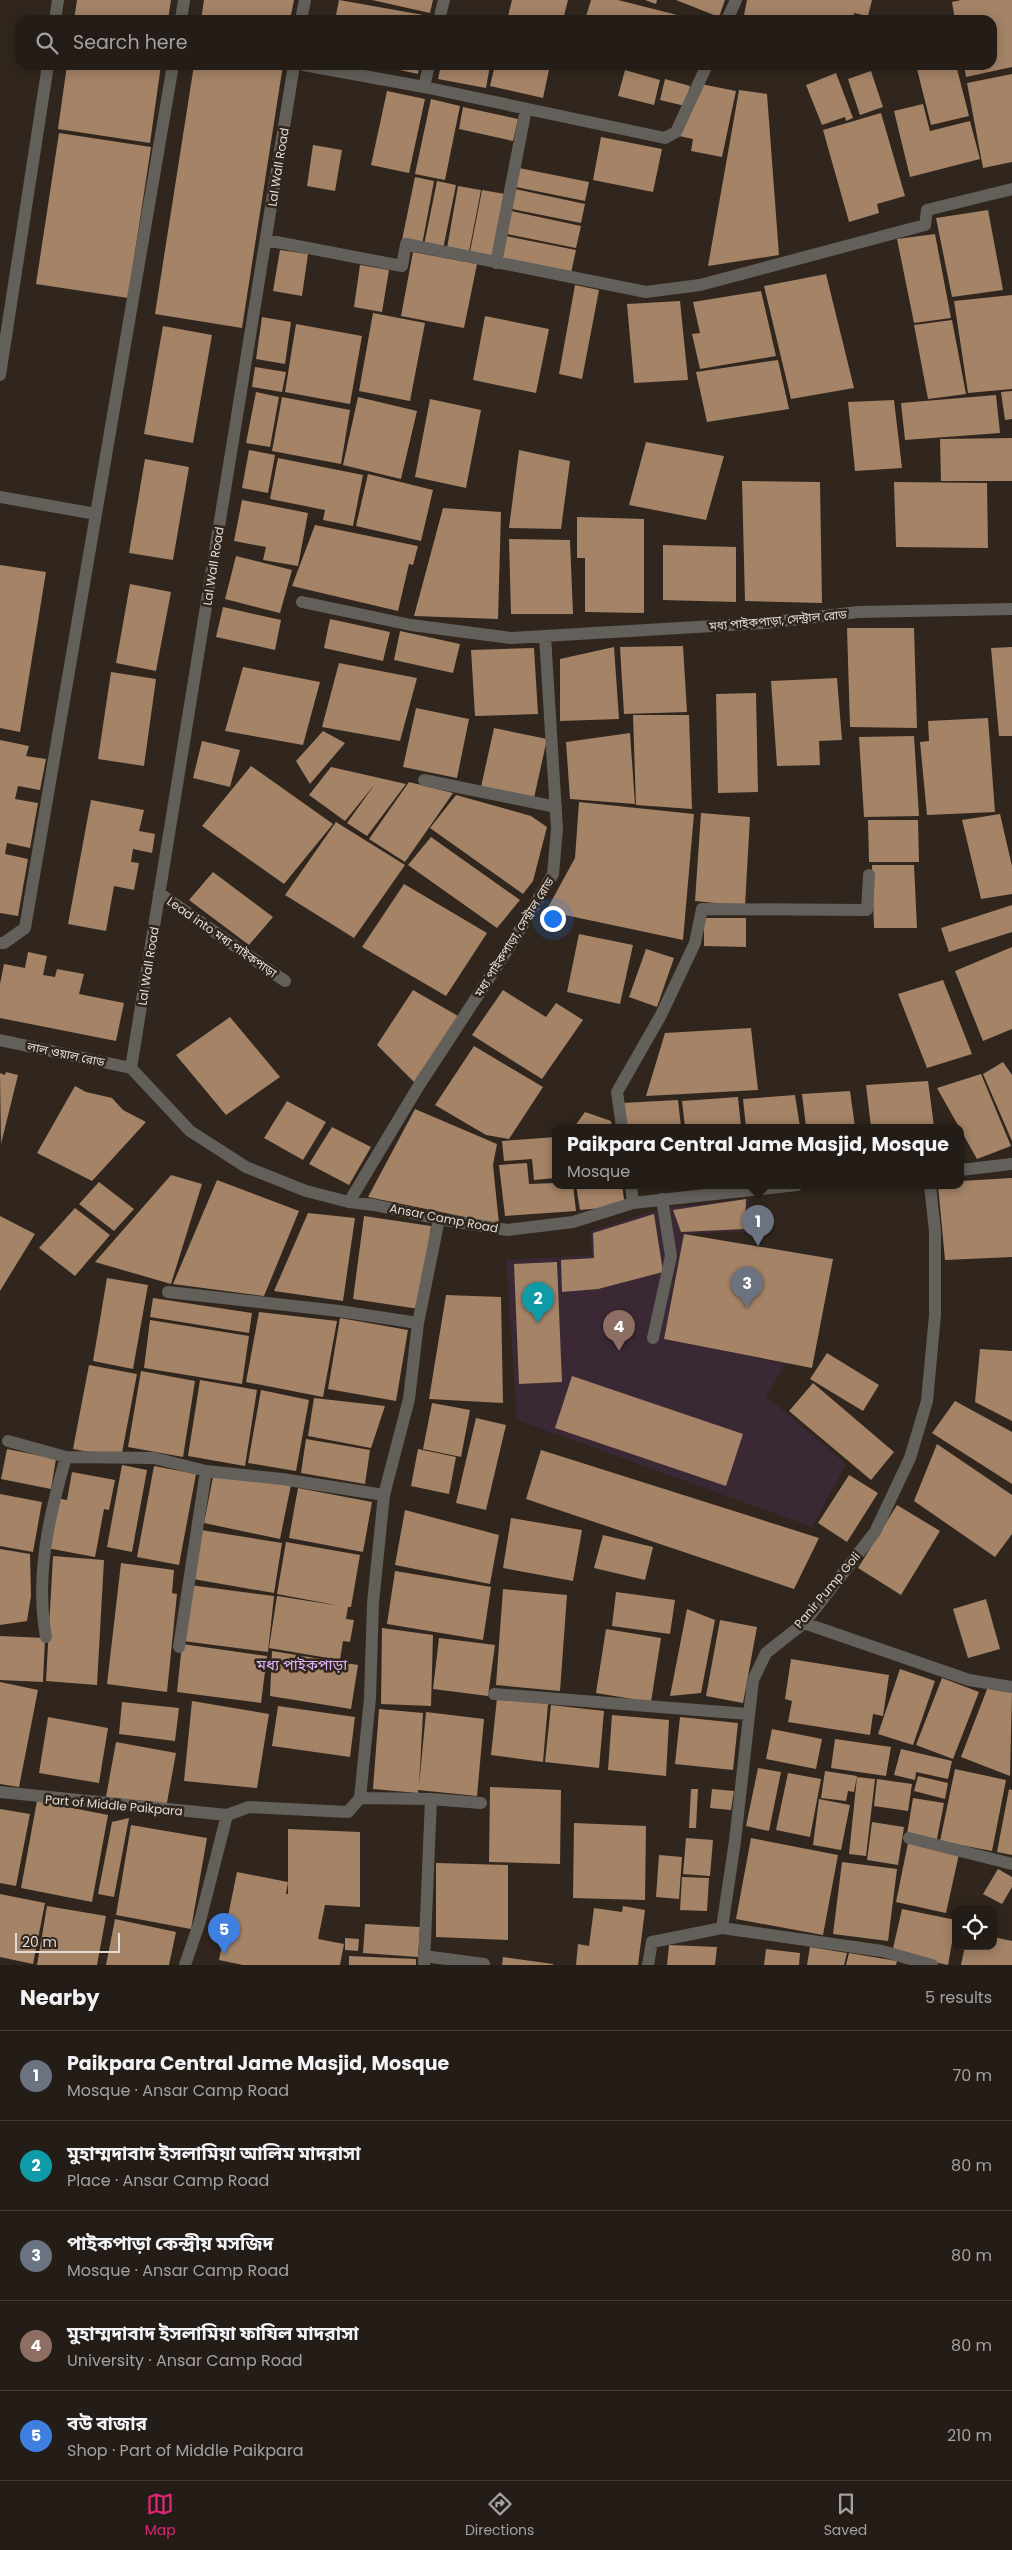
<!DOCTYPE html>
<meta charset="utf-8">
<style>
:root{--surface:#241c16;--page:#302923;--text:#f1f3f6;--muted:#a3a1a1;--line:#413a35;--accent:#db2777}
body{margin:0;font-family:Poppins,"Noto Sans Bengali",sans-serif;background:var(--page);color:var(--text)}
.controls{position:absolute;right:15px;bottom:15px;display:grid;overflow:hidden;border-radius:10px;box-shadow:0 2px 12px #0003}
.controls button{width:45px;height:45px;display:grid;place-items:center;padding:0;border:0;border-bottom:1px solid var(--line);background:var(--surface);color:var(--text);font:25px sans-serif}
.scale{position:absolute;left:15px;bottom:12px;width:105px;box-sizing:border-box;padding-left:5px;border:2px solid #e2dbd5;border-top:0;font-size:14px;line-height:18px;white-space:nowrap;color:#e2dbd5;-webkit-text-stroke:4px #30261d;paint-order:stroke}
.you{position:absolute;left:552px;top:918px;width:18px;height:18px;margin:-12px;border:4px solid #fff;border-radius:50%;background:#1a73e8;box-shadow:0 0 0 8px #1a73e833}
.badge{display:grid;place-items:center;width:32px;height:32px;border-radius:50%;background:var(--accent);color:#fff;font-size:16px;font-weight:700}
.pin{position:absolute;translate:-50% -41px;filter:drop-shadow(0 1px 2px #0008)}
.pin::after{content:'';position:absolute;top:26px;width:18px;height:15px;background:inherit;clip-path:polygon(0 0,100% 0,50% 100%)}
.popup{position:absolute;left:552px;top:1124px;width:412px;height:65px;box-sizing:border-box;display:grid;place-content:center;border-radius:10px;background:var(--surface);filter:drop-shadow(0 1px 4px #0005);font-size:16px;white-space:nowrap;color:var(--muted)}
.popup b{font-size:19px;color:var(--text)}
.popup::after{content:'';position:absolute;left:50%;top:100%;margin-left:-10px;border:10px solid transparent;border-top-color:var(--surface)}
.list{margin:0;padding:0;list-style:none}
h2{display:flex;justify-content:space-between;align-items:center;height:65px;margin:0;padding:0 20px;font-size:21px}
h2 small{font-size:16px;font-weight:400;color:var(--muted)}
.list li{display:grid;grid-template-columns:32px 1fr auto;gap:15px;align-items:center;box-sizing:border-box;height:90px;padding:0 20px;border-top:1px solid var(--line)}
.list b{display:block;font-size:19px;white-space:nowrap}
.list p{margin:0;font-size:16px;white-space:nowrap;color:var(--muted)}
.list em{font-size:16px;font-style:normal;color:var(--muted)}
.icon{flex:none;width:28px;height:28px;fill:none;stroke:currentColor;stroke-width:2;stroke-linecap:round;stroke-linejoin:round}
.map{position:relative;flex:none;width:1012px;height:1965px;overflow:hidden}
.search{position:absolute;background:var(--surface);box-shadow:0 2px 12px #0003;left:15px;right:15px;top:15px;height:55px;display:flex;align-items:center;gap:12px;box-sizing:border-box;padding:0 18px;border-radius:15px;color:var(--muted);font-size:19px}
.sheet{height:515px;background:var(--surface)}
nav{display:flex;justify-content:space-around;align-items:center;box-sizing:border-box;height:70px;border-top:1px solid var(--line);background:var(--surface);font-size:14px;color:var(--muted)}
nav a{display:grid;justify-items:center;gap:2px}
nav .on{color:var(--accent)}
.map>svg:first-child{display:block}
.education{fill:#3a2934}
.building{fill:#a48367}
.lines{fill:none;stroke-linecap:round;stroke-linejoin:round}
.lane{stroke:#635f5a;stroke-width:12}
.street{stroke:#635f5a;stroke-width:12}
.labels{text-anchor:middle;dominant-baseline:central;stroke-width:5;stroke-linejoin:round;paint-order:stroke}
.street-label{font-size:12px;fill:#e2dbd5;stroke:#30261d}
.quarter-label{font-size:15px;fill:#ddb4f6;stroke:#30261d}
</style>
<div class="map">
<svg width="1012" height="1965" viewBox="0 0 1012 1965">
<rect width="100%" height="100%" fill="#30261d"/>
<!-- education -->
<path class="education" d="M749,1199l-1,33 -64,2 -20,105 122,25 -20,32 80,68 -34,63 -295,-107 -11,-160 86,-5 -2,-24 73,-23z"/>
<!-- building -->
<path class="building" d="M77,0h94l-3,20h-94z
M204,0h90l-4,20h-89z
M339,0l90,16 -1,4h-93z
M372,0h61l-3,13z
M512,0h56l-5,20h-56z
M591,0h27l79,20h-112z
M645,0h12l-1,4z
M676,0h49l-6,17z
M747,0h125l-4,16 -14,-3 -1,7h-110z
M961,0h51v67l-46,10 -2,-12h28v-45h-37l-3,-18z
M451,16l17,3v1h-18z
M67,65h94l-11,78 -92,-14z
M194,65h89l-41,263 -87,-14z
M377,65h42l-1,9z
M441,65h49l-4,23 -48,-9z
M495,65h55l-7,33 -53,-12z
M916,65h40l13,51 -38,9z
M625,70l35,10 -6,25 -36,-9z
M871,71l12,36 -23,8 -12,-36z
M836,73l17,45 -7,3 -1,-4 -23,8 -16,-40z
M1012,74v88l-29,6 -16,-85z
M665,79l25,7 -5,20 -25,-6z
M701,84l35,7 -14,66 -31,-6 2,-12 -14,-3z
M739,90l28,4 12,161 -71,11z
M387,91l38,8 -16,74 -38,-8z
M431,99l29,7 -15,74 -30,-6z
M923,104l7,27 40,-10 10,38 -70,18 -16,-66z
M463,107l55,12 -5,22 -54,-12z
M881,113l24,83 -28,8 2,9 -30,9 -26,-92z
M59,133l92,14 -23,151 -92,-14z
M601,137l61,12 -9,43 -60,-12z
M313,145l29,5 -7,41 -28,-5z
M519,168l70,14 -4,19 -69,-14z
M415,177l19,4 -12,64 -20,-5z
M437,181l19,4 -13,64 -19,-4z
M458,186l23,4 -12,62 -22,-4z
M515,189l70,15 -4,19 -69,-14z
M482,190l23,4 -12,62 -23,-4z
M988,210l15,80 -51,7 -16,-79z
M511,211l70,15 -5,22 -69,-14z
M935,234l16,84 -37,5 -17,-84z
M506,236l70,14 -5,23 -70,-14z
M280,250l28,4 -6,42 -29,-5z
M413,252l64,12 -13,64 -63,-12z
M360,265l29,5 -7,42 -28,-5z
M826,274l28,114 -63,11 -27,-113z
M575,285l24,5 -17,89 -23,-5z
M761,291l15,65 -76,13 -8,-35 8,-1 -7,-31z
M1012,295v94l-44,4 -14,-92z
M680,301l8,79 -54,3 -7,-79z
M373,313l52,10 -15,78 -51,-10z
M485,316l64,13 -13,64 -63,-13z
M262,317l29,5 -6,42 -29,-5z
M952,320l14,74 -38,5 -14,-74z
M296,324l66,12 -12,68 -65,-12z
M163,326l49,9 -19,108 -49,-9z
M778,360l11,49 -82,13 -11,-50z
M255,367l31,5 -4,20 -30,-5z
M1012,391v28l-7,1 -4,-28z
M256,392l23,5 -9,50 -24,-4z
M996,395l4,38 -95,7 -4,-37z
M282,397l68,13 -9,54 -69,-13z
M358,397l59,14 -16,68 -58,-14z
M430,399l51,11 -15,78 -51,-11z
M894,400l8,68 -47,3 -7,-69z
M1012,438v43h-71l-1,-42z
M646,442l78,14 -18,64 -77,-15z
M249,450l26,5 -7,38 -26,-5z
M519,450l51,11 -9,68 -52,-1z
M278,458l85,17 -10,51 -30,-6 2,-10 -55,-11z
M145,459l44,8 -16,93 -44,-7z
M368,474l65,16 -12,51 -65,-15z
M742,481l78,1 2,121 -77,-2z
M894,482l93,1 1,65 -92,-1z
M242,500l66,13 -10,53 -35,-6 3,-13 -32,-6z
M443,508l58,4 -3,107 -84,-3z
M577,517l67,2v94l-59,-1v-54h-8z
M315,525l103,21 -5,19 -4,-1 -11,47 -106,-25z
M509,539l61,1 3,74h-62z
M663,545l73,2v55l-73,-2z
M236,556l56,14 -12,43 -55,-14z
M0,565l46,7 -26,160 -20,-4z
M130,584l41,8 -15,79 -40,-8z
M223,607l58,13 -6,30 -59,-13z
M330,619l60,13 -7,29 -59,-13z
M847,628h67l3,100 -67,-1z
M400,631l60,13 -7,29 -59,-13z
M683,646l4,66 -63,2 -4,-67z
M614,647l5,72 -59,2v-62z
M1012,647v89h-13l-8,-88z
M534,648l4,66 -63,2 -4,-66z
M339,663l78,15 -17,63 -78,-14z
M243,667l77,15 -17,63 -78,-14z
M111,672l45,7 -12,87 -46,-7z
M837,678l5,62 -23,1 1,24 -43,1 -6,-85z
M756,693l2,99 -40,1 -2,-99z
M416,708l53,11 -12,59 -54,-11z
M633,715h56l3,94 -56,-4z
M988,718l7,94 -68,3 -7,-73 9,-1 -1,-20z
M494,728l53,11 -13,59 -53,-11z
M323,731l22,12 -35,41 -14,-23z
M630,733l5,71 -65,-5 -4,-57z
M914,736l5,80 -55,1 -5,-80z
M0,740l29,6 -3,10 20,3 -6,31 -22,-4 -3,13 23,4 -8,45 -23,-5 -2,11 23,5 -10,57 -18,-3z
M202,741l38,9 -10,37 -37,-9z
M251,766l82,58 -49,60 -82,-58z
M331,767l75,17 -39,52 -20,-13 28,-39 -30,37 -36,-26z
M409,782l44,11 -48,69 -36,-23z
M456,795l75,21 16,11 -14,54 -10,13 -93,-66z
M91,800l53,10 -5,21 16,3 -3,19 -19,-4 -2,13 8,1 -5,27 -20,-4 -8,45 -38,-7z
M579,802l115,12 -11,126 -137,-29 29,-53z
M701,813l49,4 -5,89 -50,-5z
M1000,814l12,52v28l-31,5 -19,-79z
M868,820h50l1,42h-50z
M336,822l69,43 -51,73 -69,-43z
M431,837l89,63 -23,28 -89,-63z
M872,865h42l3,63h-43z
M213,872l60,45 -24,28 -60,-45z
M404,884l83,49 -41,63 -84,-49z
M1012,905v27l-63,20 -8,-24z
M704,918h42v29l-42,-1z
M579,934l54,11 -13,59 -53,-12z
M1012,947v82l-29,12 -28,-70z
M646,949l28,9 -17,49 -28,-10z
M28,952l19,4 -4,19 12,2 2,-8 27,5 -5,20 45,9 -8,38 -116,-23v-34l4,-20 21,4z
M943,980l29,74 -45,14 -29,-74z
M413,990l45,26 -44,66 -37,-37z
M503,990l43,27 10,-14 27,17 -41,59 -70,-44z
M230,1017l50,60 -54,38 -50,-60z
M751,1028l7,62 -112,6 19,-63z
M474,1046l69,41 -34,52 -23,-4 -51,-30z
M1003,1062l9,13v66l-29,-67z
M6,1072l12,3 -17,69 -1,-71 5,2z
M981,1074l30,72 -34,13 -40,-71z
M928,1081l6,45 -63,1 -5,-42z
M75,1086l11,6 26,6 11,12 23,12 -54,59 -55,-28z
M850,1091l5,36h-49l-4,-33z
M795,1095l5,32h-54l-3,-28z
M738,1097l3,30h-56l-3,-26z
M678,1100l3,27h-56l-3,-24z
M287,1101l39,21 -23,38 -39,-22z
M415,1109l82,35 -4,21 6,59 -131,-27z
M585,1112l26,9 1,6h-38z
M332,1127l39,20 -22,38 -40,-21z
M556,1137v41l-22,2 -2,-21 -28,2 -2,-20z
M527,1163l2,21 27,-1v2h17l3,26 -71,5 -6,-51z
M171,1175l31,9 -31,100 -76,-22z
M1012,1178v79l-67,3 -7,-75h22v-4z
M217,1180l82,31 -35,85 -91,-12z
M99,1182l35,27 -20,22 -35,-27z
M576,1185h46l3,21 -45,4z
M746,1199l-1,30 -64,3 -8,-22z
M75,1208l35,27 -35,41 -36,-28z
M308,1213l47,5 -12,83 -69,-10z
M654,1214l9,58 -65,17 -36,3 -1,-32 33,-2 -1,-25z
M0,1216l35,18 -35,57z
M364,1216l67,10 -12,83 -66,-10z
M684,1234l149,25 -21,109 -148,-29z
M557,1262l5,120 -43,2 -5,-120z
M107,1278l41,7 -15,84 -40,-8z
M446,1295l55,2 2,106 -74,-4z
M153,1298l99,15 -3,20 -99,-16z
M259,1312l78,9 -14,76 -77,-15z
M340,1318l68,12 -12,71 -68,-12z
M150,1320l99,16 -7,48 -98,-16z
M980,1349l32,2v70l-37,-19z
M827,1353l52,32 -16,26 -53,-32z
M89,1365l48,9 -16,84 -48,-9z
M141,1371l54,10 -12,76 -55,-10z
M572,1376l171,58 -17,52 -171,-58z
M200,1380l57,10 -12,76 -57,-10z
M813,1383l81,69 -23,28 -82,-69z
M261,1390l48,10 -13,71 -48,-8z
M314,1398l71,8 -14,42 -63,-12z
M955,1401l57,31v52l-80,-51z
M432,1403l38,7 -9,47 -38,-8z
M476,1418l30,7 -20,85 -30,-7z
M306,1439l64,11 -5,34 -64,-11z
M937,1444l75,51v39l-17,23 -81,-56z
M7,1449l49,10 -5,30 -50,-10z
M418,1449l38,8 -7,37 -38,-8z
M541,1450l278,88 -25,51 -268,-90z
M122,1465l25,5 -15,82 -25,-5z
M154,1466l42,8 -17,91 -42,-8z
M72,1472l43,8 -6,30 -5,-1 -9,48 -48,-9 9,-50 11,2z
M849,1475l29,18 -31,49 -29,-19z
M213,1477l78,8 -11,54 -76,-16z
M298,1488l74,14 -9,50 -74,-14z
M0,1494l42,8 -9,50 -33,-6z
M897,1505l43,26 -39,64 -43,-27z
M405,1510l94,25 -9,49 -95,-19z
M511,1518l71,12 -9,51 -70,-13z
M201,1530l81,13 -8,50 -81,-14z
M603,1535l50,12 -8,33 -51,-12z
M286,1542l74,13 -9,52h-3l-2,12 8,1 -4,22 -7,-1 -3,19 -71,-12 8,-52 64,10 -64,-12z
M0,1549l30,5 1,42 -4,25 -27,4z
M53,1556l51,4 -7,125 -51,-4z
M121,1563l53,7 -2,23 5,1 -10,98 -60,-8z
M395,1571l96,16 -8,53 -96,-16z
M190,1585l84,11 -6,56 -85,-11z
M503,1589l64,6 -7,96 -64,-6z
M616,1592l59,8 -5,34 -58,-8z
M986,1599l14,50 -32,9 -15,-49z
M687,1609l28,11 -14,73 -31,3z
M720,1620l37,7 -14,76 -37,-7z
M382,1628l51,7 -2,71 -50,-2z
M606,1629l55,9 -10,64 -55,-9z
M0,1636l45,2 -2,44 -43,-2z
M439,1638l56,7 -7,51 -55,-7z
M182,1644l85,12 -6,47 -84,-11z
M272,1651l86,14 -7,44 -81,-13z
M791,1659l98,16 -6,41 -10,-2 -3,21 -82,-13 4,-21 -7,-2z
M900,1669l35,12 -22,64 -35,-11z
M942,1678l37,14 -26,67 -37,-14z
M0,1682l38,8 -19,97 -19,-3z
M989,1684l23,9 -2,83 -49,-19z
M497,1698l51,6 -5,58 -52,-7z
M192,1701l77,13 -12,74 -73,-7z
M122,1702l57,6 -4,33 -56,-7z
M551,1705l53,6 -5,57 -54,-6z
M278,1706l77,11 -5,40 -78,-11z
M379,1709l44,4 -4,73 7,-74 58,7 -7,77 -59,-6v3l-45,-4z
M612,1715l57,5 -3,56 -58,-6z
M48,1717l60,11 -9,55 -60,-10z
M680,1717l58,6 -5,47 -58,-6z
M772,1729l50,10 -6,30 -50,-10z
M835,1739l56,8 -5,29 -55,-8z
M116,1742l60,11 -10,55 -60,-11z
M901,1749l51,12 -4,18 -32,-7 -1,8 -21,-5z
M758,1768l23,4 -12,59 -23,-5z
M955,1769l51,11 -14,71 -52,-10z
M825,1771l32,5 -3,16 -6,-1 -2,10 -25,-3z
M788,1773l33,6 -11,58 -34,-7z
M918,1776l30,7 -3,16 -31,-8z
M857,1777l18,2 -9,77 -17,-2z
M877,1779l35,5 -4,27 -34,-5z
M490,1787l71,3 -1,74 -71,-2z
M691,1789h7l-2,39h-7z
M712,1789l22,2 -3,19 -21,-2z
M1009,1789l3,1v65l-15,-3z
M913,1798l31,5 -7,36 -30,-5z
M819,1799l31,6 -9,45 -28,-5z
M37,1801l71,14 -16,87 -71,-14z
M0,1809l30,5 -14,72 -16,-3z
M129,1818l-15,79 -16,-3 14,-72z
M872,1822l32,5 -6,38 -31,-5z
M574,1823l72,3 -1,74 -72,-2z
M131,1825l76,13 -16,91 -75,-14z
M288,1829l72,3v75l-35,-2 -7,34 26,5 -4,21h-97l-24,-5 18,-88 51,10 -2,12h2z
M686,1838l27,2 -3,36 -27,-2z
M751,1838l87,17 -15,80 -87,-16z
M908,1843l51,11 -13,59 -50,-11z
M659,1855l23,2 -3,42 -23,-2z
M842,1862l55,7 -9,72 -55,-7z
M436,1863l72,2v75l-72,-3z
M998,1869l14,8v10l-10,17 -19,-10z
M682,1877l27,1 -2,33 -27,-1z
M0,1894l45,9 -12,61 -33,-7z
M47,1906l59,10 -9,49h-60z
M623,1906l22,4 -7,55h-62l2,-21 11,2 5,-38 28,4z
M902,1909l54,11 -8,45 -56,-12z
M115,1919l61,13 -7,33h-63z
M365,1924l55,3 -2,30 -55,-4z
M993,1937l19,4v24h-51l4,-19h28z
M345,1938l14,1 -1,12 -13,-1z
M669,1945l48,2 -2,18h-48z
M810,1947l37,6 -3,12h-37z
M766,1949l34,4 -1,12h-35z
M849,1953l48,8 -1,4h-50z
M349,1956l67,3v6h-67z
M503,1957l50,7v1h-51z"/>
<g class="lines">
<!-- lane -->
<path class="lane" d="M55,20l3,-20
M181,20l3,-20
M0,375l48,-310
M0,497l96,17
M0,943h4l21,-15 148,-863
M653,1338l18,-82 -9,-57"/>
<!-- street -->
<path class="street" d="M301,20l4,-20
M439,20l5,-20
M727,20l9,-20
M304,65l120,22 241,51 11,-6 31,-67
M424,87l5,-22
M266,240l136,26 4,-22 240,48 54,-7 225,-60 2,-15 85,-21
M496,263l30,-154
M302,602l109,23 100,13 254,-15 93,-11 154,-3
M424,780l132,27
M159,893l126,88
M0,1040l131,28
M131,1068l163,-1003
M131,1068l59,63 56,36 60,24 43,11 25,3 65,14 68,11 66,-8 60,-19 164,-18
M622,1127l-5,-35 44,-77 34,-72 7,-34 165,1 2,-35
M960,1170l52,-6
M631,1185l2,18
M349,1202l69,-115 92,-141 43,-72 4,-45 -12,-193
M168,1292l171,19 79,12
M8,1441l58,16 88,1 52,13 76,8 102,16
M804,1623l165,57 43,7
M46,1637c-11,-61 3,-121 20,-180
M179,1647l27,-176
M494,1694l254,20
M0,1792l227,23
M360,1798l71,1 -7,166
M431,1799l50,4
M909,1838l103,26
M722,1928l160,23 50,14
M424,1956l60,8
M185,1965l15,-44 27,-106 22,-8 99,5 12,-14 10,-100 3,-95 11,-108 25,-96 9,-76 21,-104
M648,1965l4,-23 70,-14 13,-87 18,-161 13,-27 38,-30 71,-91 35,-74 17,-57 8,-86v-84l-5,-46"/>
</g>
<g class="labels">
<!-- street labels -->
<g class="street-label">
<text transform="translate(278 167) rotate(-81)">Lal Wall Road</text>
<text transform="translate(213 566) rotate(-81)">Lal Wall Road</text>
<text transform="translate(778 620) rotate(-5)">মধ্য পাইকপাড়া, সেন্ট্রাল রোড</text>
<text transform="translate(222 937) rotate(35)">Lead into মধ্য পাইকপাড়া</text>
<text transform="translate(514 937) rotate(-58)">মধ্য পাইকপাড়া, সেন্ট্রাল রোড</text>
<text transform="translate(148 966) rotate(-81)">Lal Wall Road</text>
<text transform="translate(66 1054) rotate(12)">লাল ওয়াল রোড</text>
<text transform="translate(444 1218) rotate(11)">Ansar Camp Road</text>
<text transform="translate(827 1590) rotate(-50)">Panir Pump Goli</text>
<text transform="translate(114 1805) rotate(5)">Part of Middle Paikpara</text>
</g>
<!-- quarter labels -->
<g class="quarter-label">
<text x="302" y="1664">মধ্য পাইকপাড়া</text>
</g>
</g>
</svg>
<div class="controls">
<button><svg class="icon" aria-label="locate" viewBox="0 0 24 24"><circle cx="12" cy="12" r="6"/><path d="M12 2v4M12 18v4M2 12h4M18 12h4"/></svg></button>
</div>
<div class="scale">20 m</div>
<div class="you"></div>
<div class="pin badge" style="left:758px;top:1246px;background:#6b7280">1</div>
<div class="popup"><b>Paikpara Central Jame Masjid, Mosque</b>Mosque</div>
<div class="pin badge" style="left:538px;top:1323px;background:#0f9aa8">2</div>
<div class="pin badge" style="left:747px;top:1308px;background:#6b7280">3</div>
<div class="pin badge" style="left:619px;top:1351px;background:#8d6e63">4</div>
<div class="pin badge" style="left:224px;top:1954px;background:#3f7fe0">5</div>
<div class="search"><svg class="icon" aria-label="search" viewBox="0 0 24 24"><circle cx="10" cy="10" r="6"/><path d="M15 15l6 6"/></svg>Search here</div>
</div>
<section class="sheet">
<h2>Nearby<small>5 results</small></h2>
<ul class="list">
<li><span class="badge" style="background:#6b7280">1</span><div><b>Paikpara Central Jame Masjid, Mosque</b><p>Mosque · Ansar Camp Road</p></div><em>70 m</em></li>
<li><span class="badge" style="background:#0f9aa8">2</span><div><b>মুহাম্মদাবাদ ইসলামিয়া আলিম মাদরাসা</b><p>Place · Ansar Camp Road</p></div><em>80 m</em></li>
<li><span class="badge" style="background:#6b7280">3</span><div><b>পাইকপাড়া কেন্দ্রীয় মসজিদ</b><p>Mosque · Ansar Camp Road</p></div><em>80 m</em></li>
<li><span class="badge" style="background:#8d6e63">4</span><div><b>মুহাম্মদাবাদ ইসলামিয়া ফাযিল মাদরাসা</b><p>University · Ansar Camp Road</p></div><em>80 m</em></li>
<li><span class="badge" style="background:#3f7fe0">5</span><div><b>বউ বাজার</b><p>Shop · Part of Middle Paikpara</p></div><em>210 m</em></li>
</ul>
</section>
<nav>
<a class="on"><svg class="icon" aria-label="map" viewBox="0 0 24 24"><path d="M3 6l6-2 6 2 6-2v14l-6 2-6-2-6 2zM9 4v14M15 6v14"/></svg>Map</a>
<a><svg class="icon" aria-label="directions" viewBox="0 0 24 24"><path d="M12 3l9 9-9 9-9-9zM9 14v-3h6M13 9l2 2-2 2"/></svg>Directions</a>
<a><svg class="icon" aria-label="saved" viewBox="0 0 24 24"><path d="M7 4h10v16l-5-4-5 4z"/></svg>Saved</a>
</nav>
